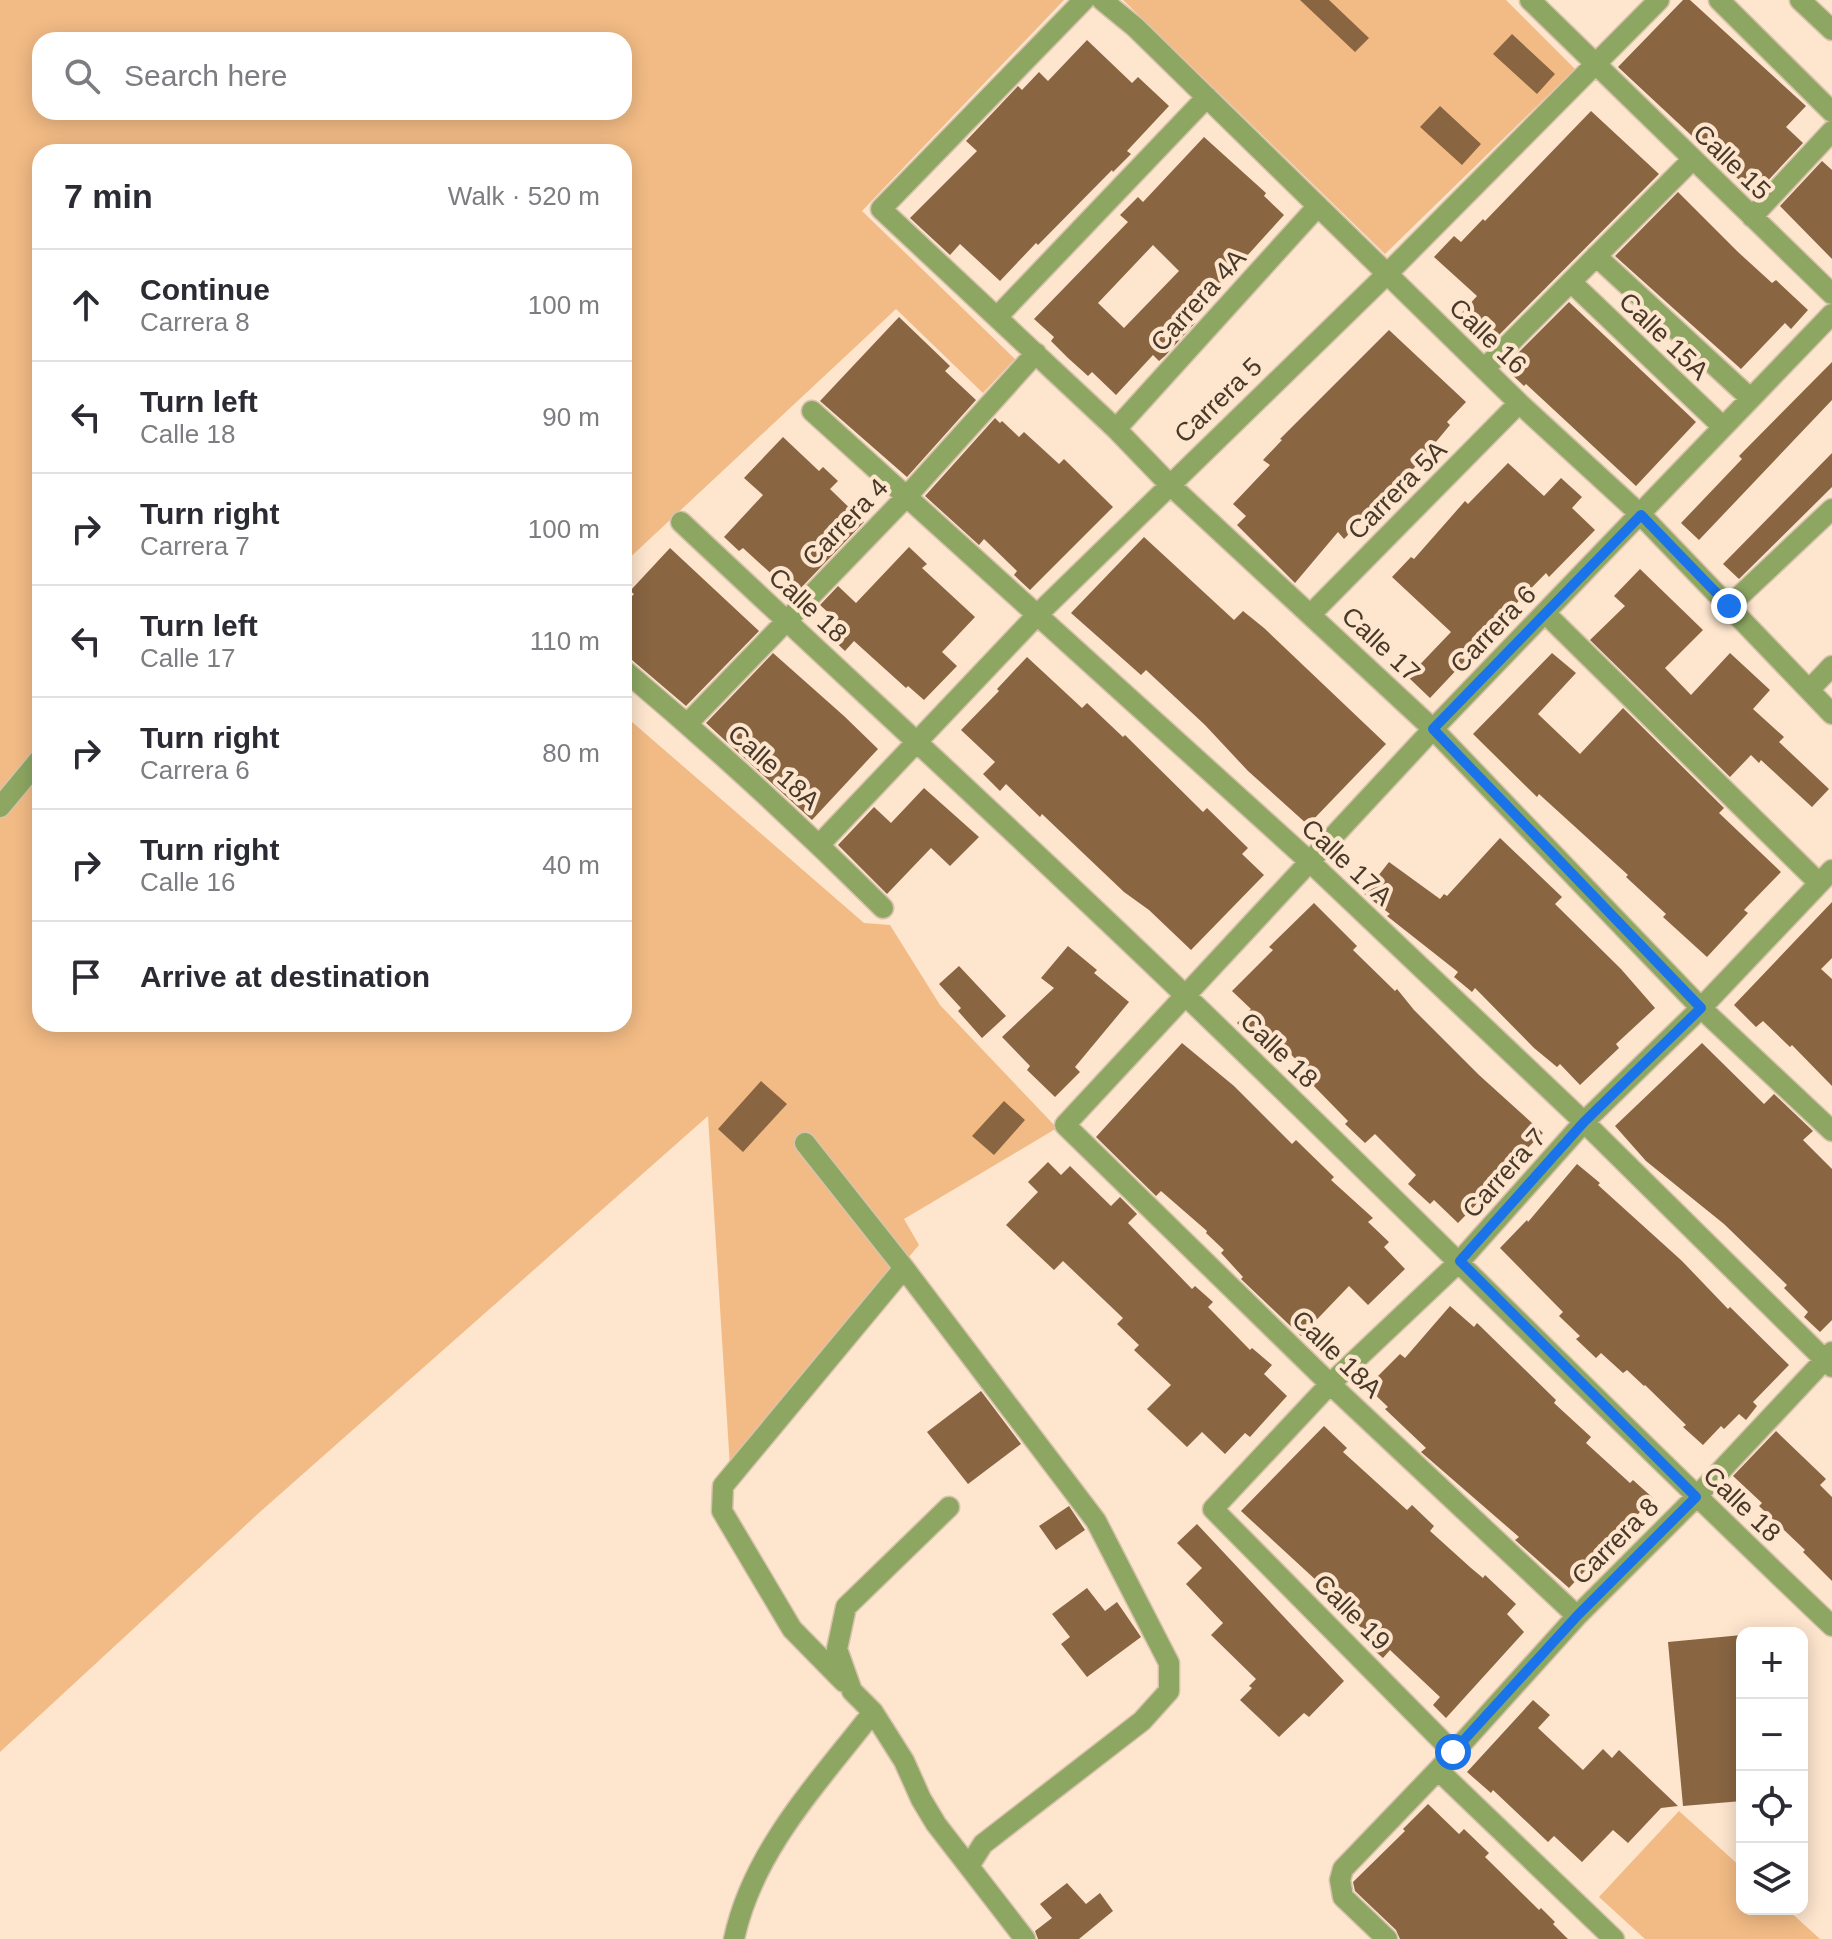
<!DOCTYPE html>
<meta charset="utf-8">
<style>
:root{--surface:#fff;--page:#f2f2f3;--text:#2b2b33;--muted:#7c7c81;--line:#e1e1e2}
body{margin:0;font-family:Arial,sans-serif;background:var(--page);color:var(--text)}
.controls{position:absolute;right:24px;bottom:24px;display:grid;overflow:hidden;border-radius:16px;box-shadow:0 4px 20px #0003}
.controls button{width:72px;height:72px;display:grid;place-items:center;padding:0;border:0;border-bottom:2px solid var(--line);background:var(--surface);color:var(--text);font:40px sans-serif}
.stop{position:absolute;width:24px;height:24px;margin:-18px;border:6px solid #1a73e8;border-radius:50%;background:#fff}
.stop.end{background:#1a73e8;border-color:#fff;box-shadow:0 2px 8px #0008}
.list{margin:0;padding:0;list-style:none}
h2{display:flex;justify-content:space-between;align-items:center;height:104px;margin:0;padding:0 32px;font-size:34px}
h2 small{font-size:26px;font-weight:400;color:var(--muted)}
.list li{display:grid;grid-template-columns:52px 1fr auto;gap:24px;align-items:center;box-sizing:border-box;height:112px;padding:0 32px;border-top:2px solid var(--line)}
.list b{display:block;font-size:30px;white-space:nowrap}
.list p{margin:0;font-size:26px;white-space:nowrap;color:var(--muted)}
.list em{font-size:26px;font-style:normal;color:var(--muted)}
.icon{flex:none;width:44px;height:44px;fill:none;stroke:currentColor;stroke-width:2;stroke-linecap:round;stroke-linejoin:round}
.map{position:relative;flex:none;width:1832px;height:1939px;overflow:hidden}
.search{position:absolute;background:var(--surface);box-shadow:0 4px 20px #0003;left:32px;top:32px;width:600px;height:88px;display:flex;align-items:center;gap:20px;box-sizing:border-box;padding:0 28px;border-radius:24px;color:var(--muted);font-size:30px}
.panel{position:absolute;background:var(--surface);box-shadow:0 4px 20px #0003;left:32px;top:144px;width:600px;height:888px;border-radius:24px}
.map>svg:first-child{display:block}
.green{fill:#f2bb85;fill-rule:evenodd}
.building{fill:#896542;fill-rule:evenodd}
.lines{fill:none;stroke-linecap:round;stroke-linejoin:round}
.street-casing{stroke:#d9c2ad;stroke-width:23}
.street{stroke:#8da762;stroke-width:20}
.route{stroke:#1a73e8;stroke-width:10}
.labels{text-anchor:middle;dominant-baseline:central;stroke-width:8;stroke-linejoin:round;paint-order:stroke}
.street-label{font-size:26px;fill:#483828;stroke:#fde5ce}
</style>
<div class="map">
<svg width="1832" height="1939" viewBox="0 0 1832 1939">
<rect width="100%" height="100%" fill="#fde5ce"/>
<!-- green -->
<path class="green" d="M0,0h1064l-202,211 153,148 -32,34 -87,-84 -272,254v-411h-584v872h584v-309l240,208 26,2 50,80 117,123 -153,91 15,26 -189,222 -22,-351 -447,395 -261,241zM40,40h584v72h-584z
M1123,0h383l69,69 -190,185z
M1679,1811l63,57v41h45l33,30h-175l-46,-42z"/>
<!-- building -->
<path class="building" d="M1300,0h29l40,38 -14,14z
M1683,0h7l116,106 -20,21 17,16 -42,45 -4,-5 -7,7 -132,-123z
M1512,34l43,40 -18,20 -44,-40z
M1087,40l45,43 6,-6 31,29 -42,45 4,3 -18,18 -1,-2 -74,75 -2,-2 -36,38 -40,-37 -10,11 -40,-37 67,-67 -11,-10 52,-55 4,4 17,-18 9,9z
M1440,106l41,38 -19,21 -42,-38z
M1591,111l68,63 -172,173 -31,-28 21,-23 -43,-39 20,-21 7,6 22,-23 2,2z
M1204,137l62,56 -2,3 20,19 -57,63 -1,-1 -38,39 7,7 -30,33 -6,5 -6,-6 -37,40 -24,-23 -4,4 -20,-18 -17,-17 3,-4 -20,-18 94,-97 -8,-7 18,-18 5,5zM1153,245l26,26 -55,57 -26,-25z
M1822,161l10,9v89l-52,-53z
M1678,192l60,60 34,31 4,-3 32,30 -17,19 -6,-6 -44,46 -126,-113z
M1569,302l127,120 -60,64 -110,-102 -2,2 -17,-16 2,-2 -3,-3z
M899,317l51,49 -5,5 31,29 -69,77 -87,-76z
M1389,330l77,72 -19,20 3,3 -35,42 -71,72 -6,-7 -43,51 -58,-58 9,-9 -13,-12 37,-39 -7,-5 19,-20 -2,-1z
M1832,362v38l-133,140 -18,-17 61,-64 -3,-3z
M995,418l5,5 2,-2 17,16 5,-5 35,32 5,-5 49,48 -83,83 -16,-15 3,-4 -33,-32 -5,6 -54,-49z
M783,437l36,34 4,-4 15,14 -8,8 34,33 -66,69 -17,-17 -4,5 -34,-31 -4,3 -15,-14 39,-42 -19,-17z
M1832,453v34l-93,92 -16,-15z
M1508,463l36,33 17,-18 21,19 -10,11 23,22 -46,47 -3,-4 -37,38 2,1 -81,86 -22,-21 43,-45 -59,-55 19,-20 3,2 51,-58 3,3z
M1144,537l90,83 9,-9 21,17 122,116 -78,81 -60,-54 -43,-46 -59,-55 -5,5 -70,-62z
M909,547l18,17 -5,4 53,49 -33,35 15,14 -33,34 -16,-14 -2,2 -52,-47 -9,10 -15,-14 12,-12 -22,-20 18,-19 18,17z
M670,548l89,83 -73,75 -54,-46 -8,-3v-53l10,-10 -4,-3z
M1640,569l63,61 -38,38 26,27 39,-42 40,37 -17,19 31,28 -5,5 50,47 -17,18 -51,-47 -2,3 -8,-8 -21,22 -140,-137 35,-34 -11,-10z
M773,653l71,63 34,33 -66,71 -106,-97z
M1552,653l24,20 -38,41 42,40 43,-46 101,100 -5,5 62,59 -37,38 4,3 -41,44 -44,-40 3,-3 -40,-37 2,-2 -89,-81 -2,3 -64,-63z
M1027,657l55,51 5,-5 36,34 2,-2 78,77 4,-4 41,40 -6,6 22,21 -73,75 -42,-40 -25,-18 -82,-78 -2,3 -34,-33 -6,7 -17,-17 12,-12 -34,-32 38,-39 -2,-2z
M924,788l55,49 -29,29 -19,-18 -44,46 -49,-49 36,-38 17,16z
M1500,838l62,59 -7,7 66,65 34,39 -39,36 3,4 -39,37 -20,-21 -3,3 -23,-19 -59,-60 -3,4 -18,-15 4,-5 -71,-56 3,-2 -26,-20 25,-32 51,37 4,-5 3,2z
M1832,902v56l-11,11 11,10v107l-40,-41 -2,2 -27,-26 -7,6 -22,-22z
M1314,903l43,43 -4,4 42,41 2,-2 17,21 65,65 64,58 -43,42 3,2 -45,46 -24,-23 -4,4 -22,-20 8,-9 -41,-41 -10,9 -20,-19 3,-3 -40,-41 4,-4 -43,-44 -11,11 -21,-20 14,-14 -19,-18 41,-41 -4,-3z
M1068,946l29,24 -3,3 35,29 -54,65 5,5 -25,25 -28,-27 3,-4 -28,-29 52,-49 -13,-10z
M959,966l47,50 -24,22 -24,-27 3,-3 -22,-24z
M1182,1043l52,43 58,58 4,-4 38,37 -3,3 42,38 -5,4 21,20 -5,5 21,22 -37,36 -19,-19 -48,50 -60,-57 2,-2 -22,-24 3,-3 -18,-17 1,-2 -46,-40 -5,5 -60,-59z
M1702,1043l62,61 10,-10 39,37 -10,9 29,29v151l-12,12 -16,-15 4,-5 -24,-24 3,-3 -63,-61 -78,-63 -31,-35z
M761,1081l26,23 -44,48 -25,-23z
M1004,1101l21,19 -31,35 -22,-19z
M1048,1162l13,13 9,-9 41,40 9,-9 17,17 -9,9 64,66 3,-3 18,16 -5,5 42,43 2,-2 20,17 -8,9 23,22 -37,41 -5,-4 -20,21 -23,-22 -15,15 -40,-38 24,-24 -37,-35 5,-5 -22,-21 6,-6 -60,-57 -9,9 -48,-45 32,-33 -10,-10z
M1577,1164l23,19 -2,2 84,76 46,48 2,-2 59,58 -36,37 4,4 -11,14 -7,-6 -15,15 -3,-3 -18,19 -20,-18 3,-2 -41,-40 -1,1 -17,-16 -4,3 -22,-20 -5,5 -20,-19 4,-3 -21,-20 4,-4 -63,-64 27,-28 1,2z
M1450,1306l24,21 3,-4 79,77 -2,3 37,34 -5,6 44,40 3,-3 20,18 -84,90 -54,-48 4,-3 -98,-85 5,-4 -41,-39 3,-2 -21,-20 33,-33 5,4z
M981,1391l40,53 -53,40 -41,-52z
M1324,1426l23,22 -4,4 64,58 5,-5 22,21 -4,5 41,37 12,10 2,-3 31,29 -9,10 17,18 -78,86 -13,-13 7,-8 -50,-47 -7,8 -23,-20 6,-6 -39,-35 3,-4 -89,-82z
M1776,1431l50,48 -6,6 12,12v84l-29,-29 2,-2 -46,-44 3,-3 -29,-27z
M1069,1506l16,24 -29,20 -17,-24z
M1197,1524l147,157 -35,36 -5,-4 -25,24 -39,-37 12,-12 -3,-2 7,-7 -45,-44 12,-12 -37,-39 16,-16 -25,-25z
M1087,1588l18,23 12,-9 24,35 -54,40 -26,-33 9,-7 -18,-23z
M1742,1635v166l-59,5 -15,-164z
M1533,1700l17,15 -12,13 45,42 20,-21 9,9 7,-8 59,56 -17,2 -33,35 -15,-13 -31,32 -28,-26 -6,6 -55,-52 -2,3 -24,-21z
M1428,1804l31,30 5,-5 25,24 -4,4 54,53 2,-2 14,14 -2,2 15,15h-168l-4,-9 -41,-39 -2,-9 52,-51 -2,-2z
M1067,1883l19,21 14,-11 13,18 -34,28h-41l-3,-8 17,-13 -12,-14z"/>
<g class="lines">
<!-- street casing -->
<g class="street-casing">
<path id="street" d="M1084,0l-203,209 235,220 53,55 264,245 268,279 131,123
M1102,0l33,27 384,376 122,112 191,199
M1530,0l302,294
M1719,0l113,112
M1800,0l32,30
M1752,217l80,-86
M1596,256l154,142
M1571,282l152,145
M998,316l209,-219
M1484,369l208,-209
M812,411l498,451 274,260 248,245
M1116,429l202,-223
M681,522c169,159 341,316 508,477 216,208 426,421 643,627
M1729,606l103,-97
M1545,613l274,270
M1311,614l208,-211
M624,670c90,76 176,155 259,238
M1809,690l23,-24
M687,724l221,-229 128,-142
M0,807l40,-48
M820,844l218,-230 349,-340 272,-274
M805,1143l99,125 192,253 73,142v28l-27,30 -159,123 -14,22
M949,1507l-103,100 -9,42 15,42 21,21 31,49 17,38 15,25 89,115
M1577,1616l-247,-232 -265,-259 368,-396 399,-415
M844,1682l-52,-53 -70,-118 1,-25 181,-218
M1453,1752l-240,-243 117,-125 130,-123 124,-139 117,-114 131,-138
M1438,1770l176,169
M734,1939c19,-89 85,-157 139,-227
M1387,1939l-44,-42 -3,-17 3,-11 95,-99 139,-154 119,-119 136,-145"/>
</g>
<!-- street -->
<use href="#street" class="street"/>
</g>
<g class="lines">
<!-- route -->
<path class="route" d="M1453,1752l124,-136 119,-119 -236,-236 124,-139 117,-114 -268,-279 208,-214 88,91"/>
</g>
<g class="labels">
<!-- street labels -->
<g class="street-label">
<text transform="translate(1732 162) rotate(44)">Calle 15</text>
<text transform="translate(1198 300) rotate(-48)">Carrera 4A</text>
<text transform="translate(1488 336) rotate(44)">Calle 16</text>
<text transform="translate(1664 336) rotate(44)">Calle 15A</text>
<text transform="translate(1218 400) rotate(-44)">Carrera 5</text>
<text transform="translate(1397 490) rotate(-45)">Carrera 5A</text>
<text transform="translate(845 522) rotate(-46)">Carrera 4</text>
<text transform="translate(808 605) rotate(43)">Calle 18</text>
<text transform="translate(1493 629) rotate(-46)">Carrera 6</text>
<text transform="translate(1381 644) rotate(43)">Calle 17</text>
<text transform="translate(774 767) rotate(42)">Calle 18A</text>
<text transform="translate(1347 862) rotate(43)">Calle 17A</text>
<text transform="translate(1279 1050) rotate(44)">Calle 18</text>
<text transform="translate(1504 1173) rotate(-48)">Carrera 7</text>
<text transform="translate(1337 1354) rotate(44)">Calle 18A</text>
<text transform="translate(1742 1504) rotate(44)">Calle 18</text>
<text transform="translate(1615 1541) rotate(-45)">Carrera 8</text>
<text transform="translate(1352 1612) rotate(45)">Calle 19</text>
</g>
</g>
</svg>
<div class="controls">
<button>+</button>
<button>−</button>
<button><svg class="icon" aria-label="locate" viewBox="0 0 24 24"><circle cx="12" cy="12" r="6"/><path d="M12 2v4M12 18v4M2 12h4M18 12h4"/></svg></button>
<button><svg class="icon" aria-label="layers" viewBox="0 0 24 24"><path d="M12 4l9 5-9 5-9-5zM3 14l9 5 9-5"/></svg></button>
</div>
<div class="stop" style="left:1453px;top:1752px"></div>
<div class="stop end" style="left:1729px;top:606px"></div>
<div class="search"><svg class="icon" aria-label="search" viewBox="0 0 24 24"><circle cx="10" cy="10" r="6"/><path d="M15 15l6 6"/></svg>Search here</div>
<section class="panel">
<h2>7 min<small>Walk · 520 m</small></h2>
<ul class="list">
<li><svg class="icon" aria-label="ahead" viewBox="0 0 24 24"><path d="M12 20V5M6 11l6-6 6 6"/></svg><div><b>Continue</b><p>Carrera 8</p></div><em>100 m</em></li>
<li><svg class="icon" aria-label="left" viewBox="0 0 24 24"><path d="M17 20v-9H6M10 6l-5 5 5 5"/></svg><div><b>Turn left</b><p>Calle 18</p></div><em>90 m</em></li>
<li><svg class="icon" aria-label="right" viewBox="0 0 24 24"><path d="M7 20v-9h11M14 6l5 5-5 5"/></svg><div><b>Turn right</b><p>Carrera 7</p></div><em>100 m</em></li>
<li><svg class="icon" aria-label="left" viewBox="0 0 24 24"><path d="M17 20v-9H6M10 6l-5 5 5 5"/></svg><div><b>Turn left</b><p>Calle 17</p></div><em>110 m</em></li>
<li><svg class="icon" aria-label="right" viewBox="0 0 24 24"><path d="M7 20v-9h11M14 6l5 5-5 5"/></svg><div><b>Turn right</b><p>Carrera 6</p></div><em>80 m</em></li>
<li><svg class="icon" aria-label="right" viewBox="0 0 24 24"><path d="M7 20v-9h11M14 6l5 5-5 5"/></svg><div><b>Turn right</b><p>Calle 16</p></div><em>40 m</em></li>
<li><svg class="icon" aria-label="arrive" viewBox="0 0 24 24"><path d="M6 21V4h12l-3 4 3 4H6"/></svg><div><b>Arrive at destination</b></div></li>
</ul>
</section>
</div>
